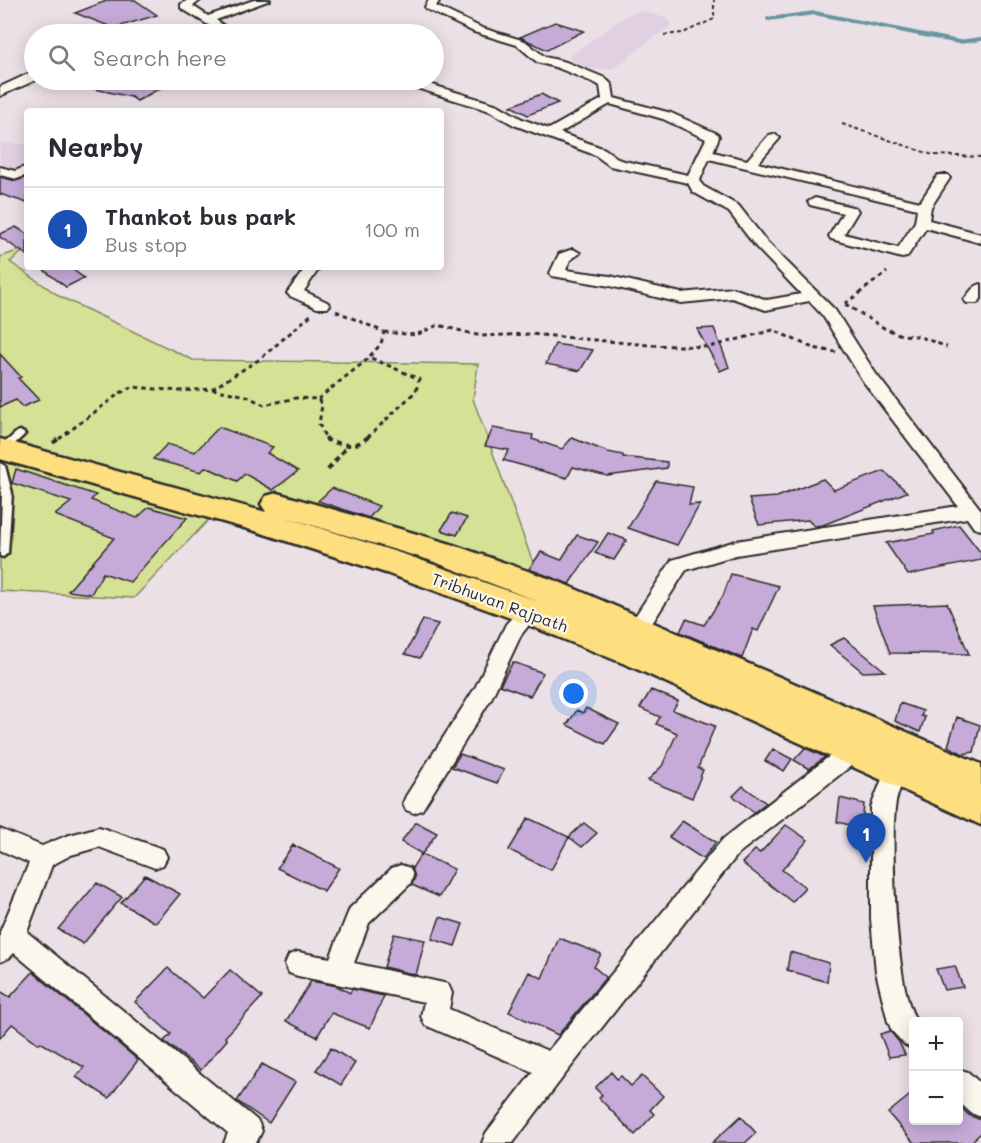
<!DOCTYPE html>
<meta charset="utf-8">
<style>
:root{--surface:#fff;--page:#f7f7f7;--text:#2b2b33;--muted:#7c7c81;--line:#e1e1e2;--accent:#db2777}
body{margin:0;font-family:Mali,sans-serif;background:var(--page);color:var(--text)}
.controls{position:absolute;right:18px;bottom:18px;display:grid;overflow:hidden;border-radius:6px;box-shadow:0 3px 15px #0003}
.controls button{width:54px;height:54px;display:grid;place-items:center;padding:0;border:0;border-bottom:2px solid var(--line);background:var(--surface);color:var(--text);font:30px sans-serif}
.you{position:absolute;left:574px;top:694px;width:21px;height:21px;margin:-15px;border:4px solid #fff;border-radius:50%;background:#1a73e8;box-shadow:0 0 0 9px #1a73e833}
.badge{display:grid;place-items:center;width:39px;height:39px;border-radius:50%;background:var(--accent);color:#fff;font-size:20px;font-weight:700}
.pin{position:absolute;translate:-50% -50px;filter:drop-shadow(0 2px 3px #0008)}
.pin::after{content:'';position:absolute;top:32px;width:21px;height:18px;background:inherit;clip-path:polygon(0 0,100% 0,50% 100%)}
.list{margin:0;padding:0;list-style:none}
h2{display:flex;justify-content:space-between;align-items:center;height:78px;margin:0;padding:0 24px;font-size:26px}
h2 small{font-size:20px;font-weight:400;color:var(--muted)}
.list li{display:grid;grid-template-columns:39px 1fr auto;gap:18px;align-items:center;box-sizing:border-box;height:84px;padding:0 24px;border-top:2px solid var(--line)}
.list b{display:block;font-size:22px;white-space:nowrap}
.list p{margin:0;font-size:20px;white-space:nowrap;color:var(--muted)}
.list em{font-size:20px;font-style:normal;color:var(--muted)}
.icon{flex:none;width:33px;height:33px;fill:none;stroke:currentColor;stroke-width:2;stroke-linecap:round;stroke-linejoin:round}
.map{position:relative;flex:none;width:981px;height:1143px;overflow:hidden}
.search{position:absolute;background:var(--surface);box-shadow:0 3px 15px #0003;left:24px;top:24px;width:420px;height:66px;display:flex;align-items:center;gap:15px;box-sizing:border-box;padding:0 21px;border-radius:33px;color:var(--muted);font-size:22px}
.panel{position:absolute;background:var(--surface);box-shadow:0 3px 15px #0003;left:24px;top:108px;width:420px;height:162px;border-radius:6px}
.map>svg:first-child{display:block}
.built{fill:#e0d0e2}
.green{fill:#d5e295;stroke:#808660;stroke-width:1.5}
.lines{fill:none;stroke-linecap:round;stroke-linejoin:round}
.stream{stroke:#6796a0;stroke-width:4}
.building{fill:#c6aad7;stroke:#2b2b2b;stroke-width:1.5}
.service-casing{stroke:#2b2b2b;stroke-width:5}
.minor-casing{stroke:#2b2b2b;stroke-width:4}
.trunk-casing{stroke:#2b2b2b;stroke-width:5}
.path-far2{stroke:#2b2b2b;stroke-width:2;stroke-dasharray:4 3;stroke-linecap:butt}
.path-far1{stroke:#2b2b2b;stroke-width:3;stroke-dasharray:4.5 4;stroke-linecap:butt}
.path{stroke:#2b2b2b;stroke-width:4;stroke-dasharray:6 4.5;stroke-linecap:butt}
.service{fill:#fbf7ec;fill-rule:evenodd}
.minor{fill:#fbf7ec;fill-rule:evenodd}
.trunk{fill:#fedf80;fill-rule:evenodd}
.labels{text-anchor:middle;dominant-baseline:central;stroke-width:4.5;stroke-linejoin:round;paint-order:stroke}
.street-label{font-size:16px;fill:#2b2b2b;stroke:#fbf7ec}
</style>
<div class="map">
<svg width="981" height="1143" viewBox="0 0 981 1143">
<rect width="100%" height="100%" fill="#ebe0e6"/>
<filter id="ink" filterUnits="userSpaceOnUse"><feTurbulence type="fractalNoise" baseFrequency=".0167" numOctaves="2"/><feDisplacementMap in="SourceGraphic" scale="12" xChannelSelector="R" yChannelSelector="G"/><feConvolveMatrix kernelMatrix="1 2 1 2 8 2 1 2 1" color-interpolation-filters="sRGB"/></filter>
<g filter="url(#ink)">
<!-- built -->
<path class="built" d="M640,11l26,7 5,7 -57,43 -17,2 -14,-2 -11,-5 -2,-7 58,-42z
M0,143l27,1v33l-27,-7z"/>
<!-- green -->
<path class="green" d="M27,248l-17,14 51,35 132,63 285,4 -5,35 84,229 -343,-114 -80,84 -134,-7v-334z"/>
<g class="lines">
<!-- stream -->
<path class="stream" d="M768,19l47,-6 144,29 22,-3"/>
</g>
<!-- building -->
<path class="building" d="M109,0h26l22,15 -43,13 -39,-15z
M555,22l29,9 -37,19 -27,-13z
M82,80h66l18,5 -29,16 -6,-4 -50,-11z
M541,94l17,9 -30,12 -17,-9z
M0,177l16,4 11,-4v26l-27,-9z
M16,227l11,7v21l-27,-18v-3z
M40,267h29l15,11 -18,9z
M714,328l15,39 -9,4 -23,-42z
M555,344l38,6 -13,21 -34,-7z
M0,354l21,23 -3,1 21,22 -17,7 -6,-7 -16,7z
M219,427l54,20 -6,6 31,18 -25,19 -28,-16 -8,7 -31,-14 -5,5 -48,-13 14,-15 28,8z
M493,428l40,7 -1,4 30,10 10,-11 36,14 15,3v2l44,5v6l-60,8 -34,-9 -6,11 -64,-18 6,-10 -24,-4z
M16,469l80,26 -5,5 46,18 12,-11 38,11 -57,64 -27,-9 -12,21 -23,-3 46,-53 -59,-23 16,-13 -59,-19z
M884,471l23,21 -84,33 -9,1 -6,-6 -49,5 -10,-26 28,-2 46,-18 11,11z
M656,481l37,6 -4,18 11,-1 -23,41 -49,-17z
M332,488l47,18 -10,12 -51,-17z
M452,513l15,5 -10,17 -16,-5z
M959,525l22,28v7l-73,15 -22,-32 48,-9 -1,-3z
M608,533l19,7 -13,20 -19,-7z
M577,535l21,7 -29,42 -40,-15 12,-17 20,8z
M731,574l48,12 -21,45 -5,-2 -11,29 -62,-26 6,-13 18,6 19,-29z
M947,603l22,51 -79,-1 -17,-47z
M423,620l15,4 -18,34 -15,-4z
M844,638l41,33 -22,1 -33,-27z
M513,662l30,11 -13,23 -30,-11z
M651,690l27,11 -5,9 42,16 -17,42 5,2 -11,28 -44,-18 14,-14 15,-33 -21,-9 4,-7 -20,-9z
M900,703l23,8 -2,5 4,1 -5,15 -25,-11z
M586,708l33,16 -14,20 -38,-19 10,-15 6,3z
M957,717l23,8 -6,27 -11,2 -15,-8z
M805,748l20,9 -16,12 -15,-9z
M773,749l19,10 -8,12 -19,-10z
M460,754l44,16 -7,13 -45,-16z
M743,786l23,17 -12,9 -21,-16z
M840,798l24,6 -2,24 -25,-6z
M528,818l41,19 -18,33 -42,-20z
M682,821l34,21 -13,17 -34,-22z
M416,822l21,11 -15,21 -21,-12z
M584,823l13,10 -15,14 -13,-10z
M786,825l22,15 -26,30 23,17 -13,15 -50,-39 13,-13 5,3z
M293,845l46,23 -15,23 -47,-23z
M421,854l33,15 -15,28 -27,-12 3,-8 -3,-9z
M145,875l35,19 -24,29 -35,-20z
M97,883l25,14 -39,47 -25,-15z
M440,917l23,7 -8,22 -23,-7z
M394,934l31,6 -9,35 -32,-8z
M559,938l42,16 -7,13 12,10 -48,58 -49,-23 20,-40 13,6z
M790,952l39,11 -2,19 -40,-12z
M955,966l8,21 -19,3 -8,-21z
M168,968l35,30 27,-28 32,27 -37,40 2,3 -26,30 -37,-29 7,-7 -36,-32z
M33,972l105,88 -29,38 -33,-21 8,-10 -44,-25 -1,2 -27,-20 -12,14v-47l10,6z
M311,981l26,5 13,7 2,-4 32,7 -14,32 -39,-15 -14,24 -31,-16z
M890,1031l9,11 6,13 -16,2 -9,-23z
M331,1048l24,15 -14,22 -25,-15z
M262,1064l33,18 -26,41 -32,-22z
M611,1072l6,7 4,-3 10,10 11,-10 21,20 -13,14 4,4 -19,21 -36,-37 3,-3 -7,-7z
M914,1092v28h44v-15l11,10 12,5v13l-11,10h-56l-26,-30z
M741,1116l15,17 -11,10h-33z"/>
<g class="lines">
<!-- service casing -->
<g class="service-casing">
<path id="service" d="M20,431l5,3 -2,2 -18,17 -5,1v-7l17,-15z
M0,463l5,3 7,27 -4,60 -5,4 -3,-1 2,-63 -2,-8z"/>
</g>
<!-- minor casing -->
<g class="minor-casing">
<path id="minor" d="M188,0h13l-8,6 15,10 46,-16h16l-54,20 19,14h-12l-42,-26v-4z
M429,0h11l-4,6 46,22 43,13 20,16 21,5 39,16 7,7 2,13 57,15 47,21 1,3 -6,15 34,8 22,-25 5,-1 6,4 -22,25 162,39 18,-27h10l2,3 -19,29 -2,13 52,14v9l-55,-15 -19,29 -5,1 -71,-19 -2,-3 14,-23 -33,-8 -2,-3 7,-4 41,10 2,3 -14,23 54,14 17,-26 2,-13 -208,-50 -9,21 3,6 36,20 27,35 69,69 41,64 105,136v20l-7,-2 -7,-10 -231,37 -50,15 -42,66 -7,2 -7,-2 -3,-6 3,-6 42,-64 64,-19 222,-35 -95,-125 -40,-65 -14,-15 -43,9 -34,-12 -51,5 -71,-17 -58,-10 -2,-3 9,-19 14,-5 7,4 -10,7 -4,10 44,6 71,17 52,-5 34,12 34,-6 -45,-47 -27,-35 -36,-20 -5,-9 -78,-17 -15,-11 -81,-30 -24,-14 -89,-28 -2,-3h17l82,25 24,14 27,10 53,-30 -2,-13 -3,-2 -39,-16 -21,-6 -20,-17 -43,-13 -48,-23 -1,-2zM610,104l53,15 43,20 -18,36 -68,-15 -15,-11 -45,-16z
M30,73h4l2,7 -36,16v-9z
M27,166v9l-10,4 -17,-4v-8l15,4z
M306,267h14l-16,24 23,11 3,3 -3,3h-10l-27,-12 -3,-3z
M981,284v15l-4,4h-10l-3,-3c5,-7 9,-14 17,-16z
M530,603l7,3 3,5 -19,24 -30,64 -69,111 -8,3 -8,-3 -3,-7 3,-7 69,-108 31,-64 17,-18z
M852,743l8,2 3,7 -3,7 -121,94 -176,224 -50,66h-31l4,-10 47,-61 -108,-47 -4,-9 3,-14 -126,-26 -9,-3 -4,-9 4,-9 9,-3 32,6 20,-50 42,-40 9,-3 9,3 3,8 -3,8 -41,39 -15,40 94,21 4,9 -3,16 99,42 175,-212 121,-94z
M900,752l8,2 3,7c-5,15 -15,32 -16,48 -4,38 0,187 23,213h-4v27l-9,-4 -13,-14 -4,-9 -12,-50 -5,-53v-112l21,-53z
M99,827l64,22 4,8 -4,8 -8,3 -56,-21 -28,8 -19,10 -25,67 231,189 4,10 -6,12h-32l4,-10 -214,-180 -5,5 -9,4v-30l29,-69 -29,-13v-21l42,17 24,-10z
M958,1069l10,3 13,12v33l-10,-4 -13,-12z"/>
</g>
<!-- trunk casing -->
<g class="trunk-casing">
<path id="trunk" d="M0,439l273,75 -7,-2 -5,-8 5,-8 11,-3 174,51 108,38 422,182v61l-351,-159 -114,-46 -130,-47 -131,-42 -255,-72zM282,516l147,44 111,42 -131,-46z"/>
</g>
<!-- path-far2 -->
<path class="path-far2" d="M664,35l19,-2 31,-14v-19
M842,124l91,31 48,2"/>
<!-- path-far1 -->
<path class="path-far1" d="M845,304l39,24 17,7 17,1 29,11
M845,304l42,-32
M336,311l48,21 -3,12 -12,13 50,22 -3,12 -50,48
M384,332l32,3 22,-10 43,11 49,-2 119,11 60,2 64,-17 40,18 23,4
M212,389l48,-30 52,-45
M318,399l51,-41
M59,439l61,-46 13,-6 46,4 33,-2 35,7 17,9 32,-7 22,1 4,6 -3,19 7,15"/>
<!-- path -->
<path class="path" d="M326,437l1,3c15,5 28,9 41,-3
M53,443l8,-6
M328,470l19,-24"/>
<!-- service -->
<use href="#service" class="service"/>
<!-- minor -->
<use href="#minor" class="minor"/>
<!-- trunk -->
<use href="#trunk" class="trunk"/>
</g>
</g>
<g class="labels">
<!-- street labels -->
<g class="street-label">
<text transform="translate(500 602) rotate(20)">Tribhuvan Rajpath</text>
</g>
</g>
</svg>
<div class="controls">
<button>+</button>
<button>−</button>
</div>
<div class="you"></div>
<div class="pin badge" style="left:866px;top:863px;background:#1a4fb4">1</div>
<div class="search"><svg class="icon" aria-label="search" viewBox="0 0 24 24"><circle cx="10" cy="10" r="6"/><path d="M15 15l6 6"/></svg>Search here</div>
<section class="panel">
<h2>Nearby<small></small></h2>
<ul class="list">
<li><span class="badge" style="background:#1a4fb4">1</span><div><b>Thankot bus park</b><p>Bus stop</p></div><em>100 m</em></li>
</ul>
</section>
</div>
